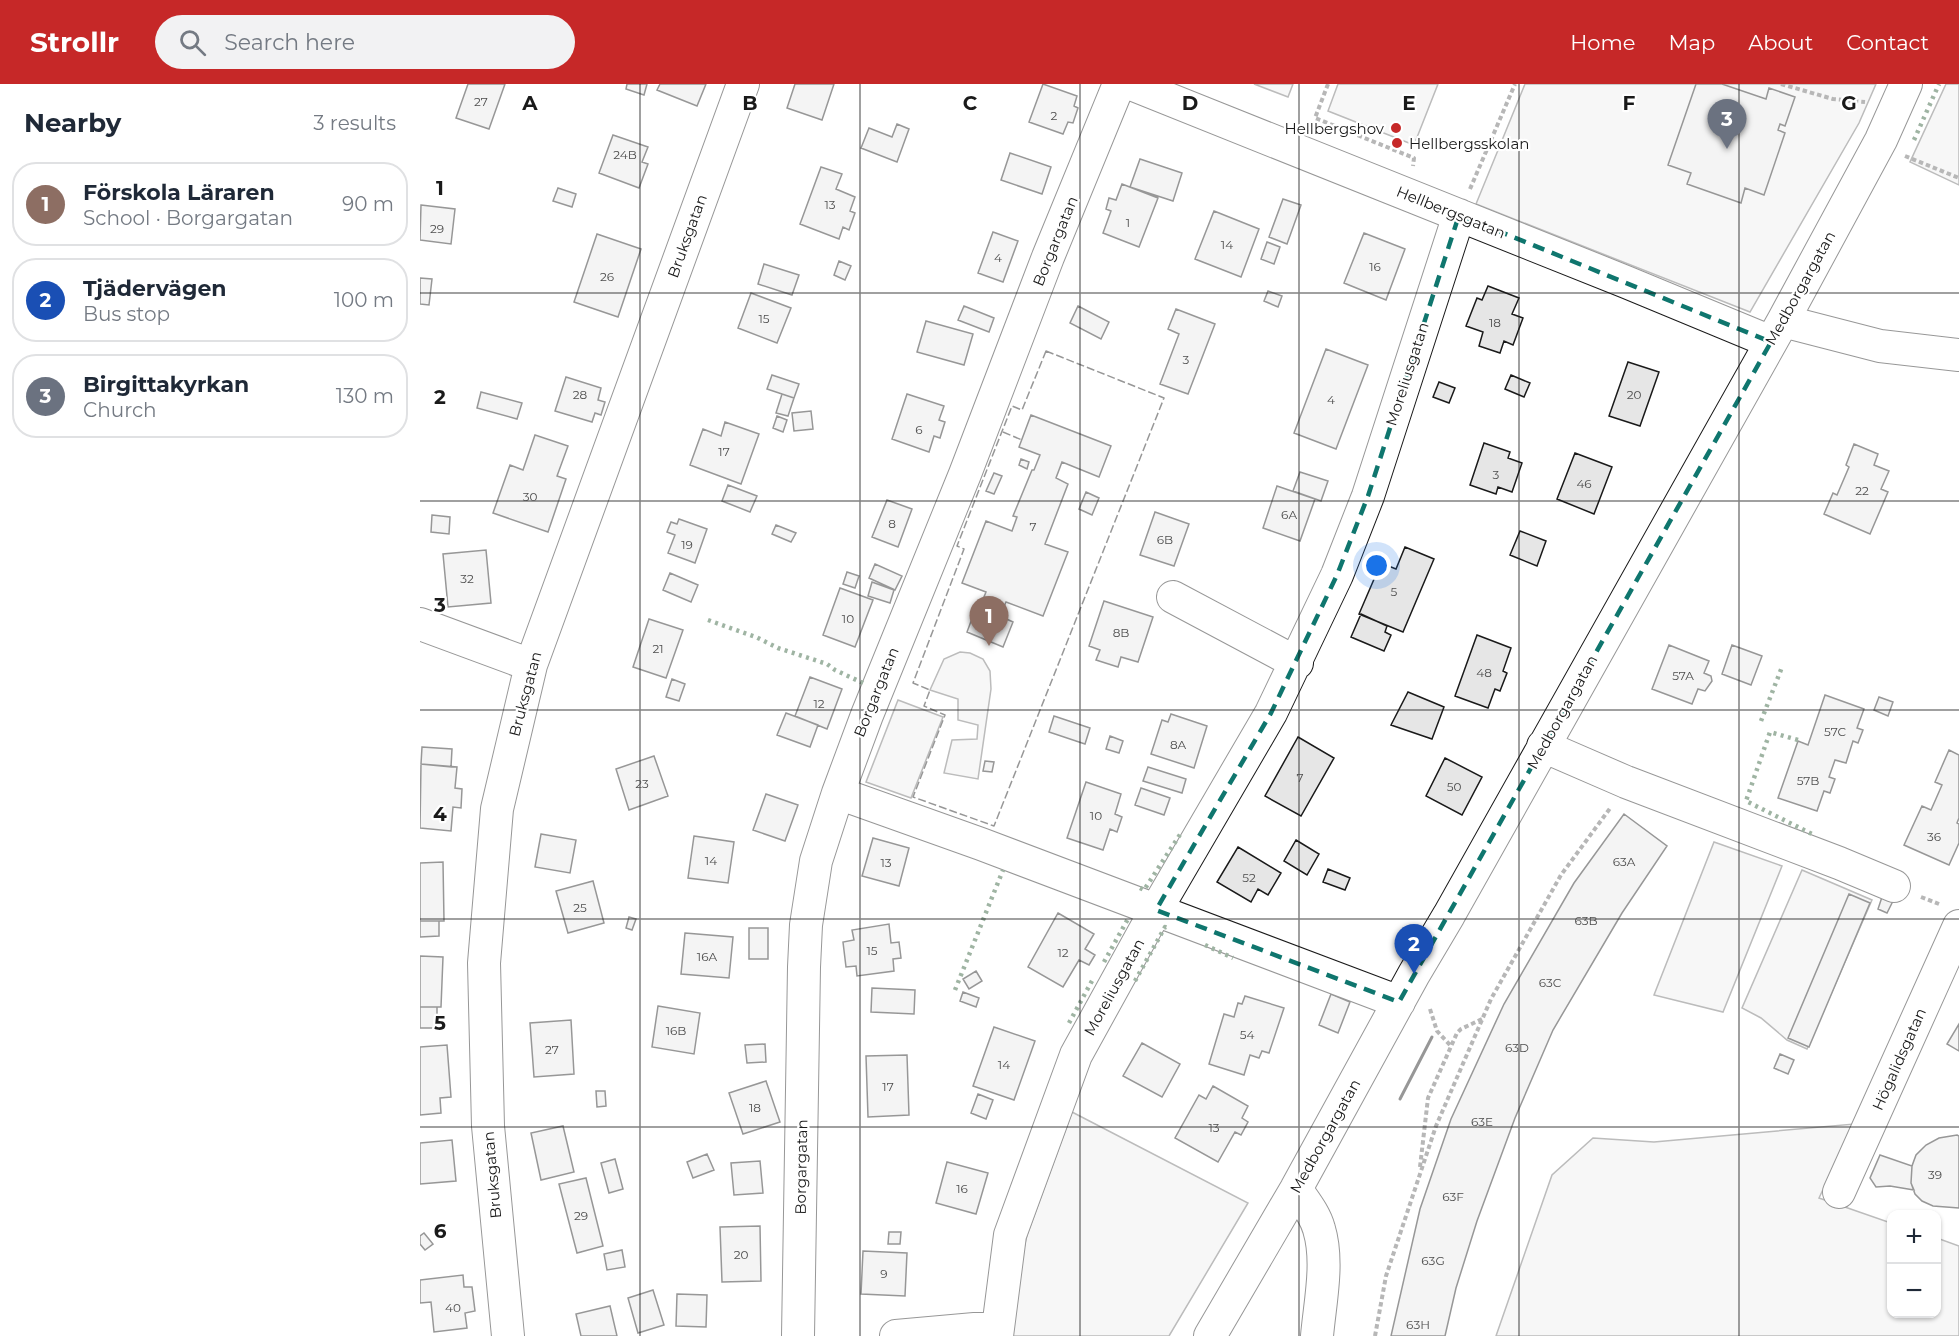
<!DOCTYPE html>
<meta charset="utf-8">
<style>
:root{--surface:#fff;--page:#f2f2f3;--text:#1f2937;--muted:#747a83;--line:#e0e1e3;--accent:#c62828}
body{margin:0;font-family:Montserrat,sans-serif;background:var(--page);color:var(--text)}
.controls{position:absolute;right:18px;bottom:18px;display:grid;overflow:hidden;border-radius:12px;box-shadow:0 2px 4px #0004}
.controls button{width:54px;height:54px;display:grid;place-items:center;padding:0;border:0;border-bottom:2px solid var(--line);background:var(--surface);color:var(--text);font:30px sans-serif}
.you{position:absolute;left:957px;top:482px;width:21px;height:21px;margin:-15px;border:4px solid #fff;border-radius:50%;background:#1a73e8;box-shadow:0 0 0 9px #1a73e833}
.badge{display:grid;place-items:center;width:39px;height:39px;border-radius:50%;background:var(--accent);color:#fff;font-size:20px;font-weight:700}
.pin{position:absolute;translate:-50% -50px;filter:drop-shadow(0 2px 3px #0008)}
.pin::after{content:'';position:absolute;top:32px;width:21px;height:18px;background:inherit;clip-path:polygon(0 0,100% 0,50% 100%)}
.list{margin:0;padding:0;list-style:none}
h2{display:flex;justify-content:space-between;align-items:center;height:78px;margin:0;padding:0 24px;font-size:26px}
h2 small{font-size:20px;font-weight:400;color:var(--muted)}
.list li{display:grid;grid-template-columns:39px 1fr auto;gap:18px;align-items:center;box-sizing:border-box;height:84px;margin:0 12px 12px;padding:0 12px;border:2px solid var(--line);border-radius:24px}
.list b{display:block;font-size:22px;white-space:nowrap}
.list p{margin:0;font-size:20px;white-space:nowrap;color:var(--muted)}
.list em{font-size:20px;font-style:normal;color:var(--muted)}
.icon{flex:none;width:33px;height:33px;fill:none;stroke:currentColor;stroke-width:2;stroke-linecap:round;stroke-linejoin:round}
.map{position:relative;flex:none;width:1539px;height:1252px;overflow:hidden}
header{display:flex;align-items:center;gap:36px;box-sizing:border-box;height:84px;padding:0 30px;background:var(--accent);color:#fff}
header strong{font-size:28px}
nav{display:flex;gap:33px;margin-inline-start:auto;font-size:21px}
.search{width:420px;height:54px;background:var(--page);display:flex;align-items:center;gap:15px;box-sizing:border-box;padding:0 21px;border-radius:33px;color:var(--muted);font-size:22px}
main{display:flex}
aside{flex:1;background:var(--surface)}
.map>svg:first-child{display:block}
.built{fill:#ededed;stroke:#6a6a6a;stroke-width:1.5}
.building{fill:#e6e6e6;stroke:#1a1a1a;stroke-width:1.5}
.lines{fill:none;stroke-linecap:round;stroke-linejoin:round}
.minor-casing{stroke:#1a1a1a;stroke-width:34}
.path{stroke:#5f5f5f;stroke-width:4;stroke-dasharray:4.5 3;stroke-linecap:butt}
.minor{stroke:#fff;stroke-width:32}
.hedge{stroke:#2b5a34;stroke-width:4.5;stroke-dasharray:3 4.5;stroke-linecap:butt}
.fence{stroke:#1a1a1a;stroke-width:1.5;stroke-dasharray:8 3;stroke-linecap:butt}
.wall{stroke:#1a1a1a;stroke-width:3}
.marked{fill:none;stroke:#0f766e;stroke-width:4.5;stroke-dasharray:12 8;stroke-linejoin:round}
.grid{fill:none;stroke:#1a1a1a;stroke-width:1.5;stroke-opacity:0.55}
.poi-dot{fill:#c62828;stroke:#fff;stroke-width:2}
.labels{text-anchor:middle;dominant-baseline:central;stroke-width:4.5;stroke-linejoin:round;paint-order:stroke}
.number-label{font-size:12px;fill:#4d4d4d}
.poi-label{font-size:15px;fill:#1a1a1a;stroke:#fff;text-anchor:end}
.street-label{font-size:15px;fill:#1a1a1a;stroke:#fff}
.grid-label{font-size:20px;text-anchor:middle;font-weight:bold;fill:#1a1a1a;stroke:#fff;stroke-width:4.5;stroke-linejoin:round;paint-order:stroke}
</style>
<header>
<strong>Strollr</strong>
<div class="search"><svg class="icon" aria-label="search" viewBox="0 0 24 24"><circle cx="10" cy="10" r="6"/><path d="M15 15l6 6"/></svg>Search here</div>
<nav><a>Home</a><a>Map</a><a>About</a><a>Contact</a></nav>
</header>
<main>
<aside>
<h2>Nearby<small>3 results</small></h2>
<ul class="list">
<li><span class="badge" style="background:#8d6e63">1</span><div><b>Förskola Läraren</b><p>School · Borgargatan</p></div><em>90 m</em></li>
<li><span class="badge" style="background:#1a4fb4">2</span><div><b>Tjädervägen</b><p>Bus stop</p></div><em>100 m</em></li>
<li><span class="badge" style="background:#6b7280">3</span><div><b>Birgittakyrkan</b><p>Church</p></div><em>130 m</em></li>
</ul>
</aside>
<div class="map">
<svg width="1539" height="1252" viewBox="0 0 1539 1252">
<rect width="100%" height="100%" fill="#fff"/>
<!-- built -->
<path class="built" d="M834,0h39l-5,13z
M918,0h100l-24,61 -86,-34z
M1105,0h351l-17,39 -109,189 -274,-108z
M1526,0h13v101l-49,-23z
M540,568l10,1 13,6 7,12 1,18 -13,90 -34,-6 8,-33 25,-1 1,-14 -20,-5v-21l-28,-9 14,-31z
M478,616l45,17 -32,81 -45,-16z
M1294,758l68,24 -59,146 -69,-17z
M1382,786l70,30 -65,149 -20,-9 -26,-22 -19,-10z
M652,1028l176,91 -79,133h-160l1,-28 17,-73z
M1434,1040l-35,74 72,25 1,91h44l1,-76 22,8v90h-463l56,-161 41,-37 61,4z"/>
<!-- building -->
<path class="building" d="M48,0h37l-16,45 -33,-11z
M207,0h20l-3,11 -18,-6z
M240,0h46l-9,22 -40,-16z
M375,0h39l-12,36 -35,-12z
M623,0l34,12 -3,10 4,2 -5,15 -5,-1 -5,12 -34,-12z
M1276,0h26l44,15 3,-11 26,9 -10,29 -5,-2 -2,6 7,3 -21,62 -19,-7 -4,15 -54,-19 4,-11 -23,-8z
M477,40l12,5 -12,33 -36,-14 8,-20 23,9z
M193,51l35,12 -6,15 6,2 -9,24 -40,-15z
M590,69l41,14 -9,27 -41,-14z
M720,75l42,14 -9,28 -43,-14z
M401,83l21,7 -6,15 19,8 -5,14 5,2 -6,17 -6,-3 -4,12 -39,-15z
M702,100l36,14 -19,49 -36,-14 8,-22 -5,-2 3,-11 7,2z
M138,104l18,6 -4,13 -19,-6z
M863,115l18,6 -14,39 -18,-7z
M1,121l34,4 -4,35 -31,-4z
M794,127l45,18 -18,48 -46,-18z
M573,148l25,9 -15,41 -25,-9z
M944,149l41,16 -19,51 -42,-17z
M177,150l44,15 -23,68 -44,-15z
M847,158l13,5 -6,17 -13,-5z
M419,177l12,5 -6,14 -11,-5z
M344,180l35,11 -7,20 -34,-11z
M0,194l12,1 -3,26 -9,-1z
M1068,202l31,12 -7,16 11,4 -10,27 -9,-4 -4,12 -21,-7 4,-14 -17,-6 11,-28 5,2z
M848,207l14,5 -4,11 -14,-6z
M331,209l40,15 -14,35 -39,-15z
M544,222l30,12 -5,14 -31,-12z
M658,222l31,16 -8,17 -31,-16z
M756,225l39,15 -27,70 -28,-10 19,-50 -11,-5z
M506,237l47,13 -9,31 -47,-13z
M906,265l42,16 -32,84 -42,-16z
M1208,278l31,10 -19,54 -31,-10z
M352,291l27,9 -5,14 -27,-9z
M1091,291l19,8 -6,14 -19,-8z
M146,293l35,11 -3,12 7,2 -4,13 -6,-2 -3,9 -37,-11z
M1019,298l16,6 -6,15 -16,-6z
M61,308l41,11 -5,16 -40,-11z
M362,310l12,4 -6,18 -12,-3z
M487,310l37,12 -5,14 6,2 -5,16 -6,-2 -5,16 -37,-13z
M391,327l2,18 -19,2 -2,-18z
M611,331l80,31 -12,31 -37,-15 -6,16 12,6 -23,60 23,8 -25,64 -37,-14 -6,14 13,6 -10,25 -36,-15 9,-24 3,1 7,-17 -24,-9 24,-62 26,10 5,-14 -4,-1 19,-46h2l6,-15 -21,-8z
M357,332l10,4 -4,12 -10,-4z
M305,338l34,12 -18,50 -51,-19 13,-36 18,7z
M115,351l33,11 -11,30 9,3 -18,53 -55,-19 17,-48 13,5z
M1064,359l26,9 -2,6 14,5 -10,29 -14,-5 -2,7 -26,-9z
M1434,360l24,10 -4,11 15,6 -8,18 7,3 -18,42 -46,-20 9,-21 4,2 12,-28 -3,-2z
M1155,369l37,14 -18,47 -37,-15z
M601,375l8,3 -2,7 -8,-4z
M880,388l28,9 -7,20 -28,-10z
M574,389l8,3 -8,18 -8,-3z
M308,401l29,11 -7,16 -28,-11z
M857,402l38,13 -15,42 -37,-13z
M666,408l13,6 -7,17 -13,-6z
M467,416l25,9 -14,38 -26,-10z
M735,428l34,12 -15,42 -34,-11z
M12,431l18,2 -1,17 -18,-2z
M259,435l28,10 -12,34 -27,-10 7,-18 -8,-3 4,-10 6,2z
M356,441l20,8 -5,9 -19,-8z
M1100,447l26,10 -9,25 -27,-11z
M985,463l29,12 -31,73 -44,-18 22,-51 15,6z
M66,466l5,53 -43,4 -5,-53z
M455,480l27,12 -7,14 -26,-12z
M427,488l12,4 -4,12 -12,-4z
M250,489l28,12 -7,17 -28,-12z
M452,498l22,8 -4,13 -22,-7z
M420,504l33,12 -18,47 -32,-12z
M684,517l49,16 -15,45 -17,-5 -3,10 -22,-7 4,-10 -11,-4z
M941,530l26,12 -2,6 6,3 -7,16 -33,-14z
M229,535l34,11 -17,48 -33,-11z
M1057,551l34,13 -8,23 4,2 -7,18 -5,-2 -7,19 -33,-12z
M1249,561l40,16 -5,12 7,3 1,5 -7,10 -7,-2 -6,15 -40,-15z
M1312,561l30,11 -11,29 -29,-11z
M390,593l32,12 -15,40 -32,-13z
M252,595l13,5 -6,17 -13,-4z
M988,608l36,15 -12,32 -41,-14z
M1405,611l39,14 -7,19 6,2 -5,13 -5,-2 -7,22 -11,-3 -6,17 6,2 -5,14 -6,-2 -7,20 -39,-13 20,-57 10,4z
M1459,613l14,5 -5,14 -14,-6z
M366,629l32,12 -8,22 -33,-12z
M751,630l36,12 -13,42 -43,-14 11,-34 6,2z
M634,632l36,12 -5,16 -36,-12z
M690,652l13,5 -4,12 -13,-4z
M878,653l36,21 -33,58 -36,-20z
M2,663l30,2 -1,18 -30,-3z
M1529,666l10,5v63l-2,5 2,1v19l-10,22 -45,-20 18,-39 9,4 11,-25 -7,-3z
M234,672l14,40 -39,14 -13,-41z
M1025,674l37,19 -20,38 -36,-19z
M565,677l9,1 -2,10 -9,-1z
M1,680l36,3 -2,21 7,1 -1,19 -8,-1 -2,24 -31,-3z
M728,683l38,12 -4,14 -39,-12z
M666,698l35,12 -6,20 7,3 -5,15 -7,-3 -7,21 -36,-12z
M721,704l29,10 -6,17 -29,-10z
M346,710l32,11 -13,36 -32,-11z
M1204,730l43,32 -45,67 -69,117 -38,88 -38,103 -21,67 -11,48h-54l29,-127 31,-90 53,-115 70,-121z
M121,750l35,6 -6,33 -35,-6z
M274,752l40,6 -6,41 -40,-5z
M453,754l36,10 -10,38 -37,-10z
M876,756l23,14 -12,21 -23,-14z
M818,763l43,26 -13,22 -10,-6 -7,13 -34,-20z
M23,778l1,59h-24v-58z
M908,785l22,9 -5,12 -22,-8z
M173,797l11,42 -36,10 -12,-42z
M1429,810l21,9 -61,144 -21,-9z
M1462,813l11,4 -6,12 -9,-4z
M638,829l36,21 -9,15 10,6 -6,10 -10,-5 -16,27 -35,-20z
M209,833l7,2 -4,11 -6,-2z
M0,837h19v15l-19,1z
M469,840l2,19 8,-1 2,16 -8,1 1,12 -37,5 -1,-10 -10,1 -3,-25 11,-2 -2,-10z
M329,844h19v31h-19z
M265,849l48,4 -4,41 -48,-4z
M0,872l23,1 -2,50h-21z
M556,887l6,10 -13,8 -6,-10z
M452,904l43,2 -1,24 -43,-2z
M543,908l16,6 -3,9 -16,-6z
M911,910l19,8 -12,31 -19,-8z
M825,912l39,12 -15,45 -7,-2 -3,7 -9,-3 -6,20 -35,-11 15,-50 10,3 4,-14 4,1z
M238,922l42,7 -6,41 -42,-7z
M0,923h17v21h-17z
M151,936l3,54 -40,3 -4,-54z
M1539,940v27l-12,-7z
M574,943l41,14 -21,59 -41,-14z
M722,959l38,21 -18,33 -39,-21z
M345,960l1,18 -19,1 -2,-18z
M27,961l4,52 -11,1 1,15 -21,2v-68z
M1360,970l14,6 -6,14 -14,-6z
M487,971l2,60 -41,2 -2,-61z
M346,997l14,41 -37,12 -14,-41z
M793,1002l35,20 -6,12 6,4 -7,13 -6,-3 -17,30 -43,-24 24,-43 7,4z
M176,1007h9l1,15 -9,1z
M558,1010l15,6 -7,19 -15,-6z
M143,1042l11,46 -33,8 -10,-47z
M1537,1051l2,1v72l-26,-2 -11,-5 -7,-7 -4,-11 1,-17 4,-11 10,-10 13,-7z
M32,1056l4,41 -36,3v-41z
M287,1070l7,16 -21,8 -6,-16z
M1460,1071l32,11 -1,17 3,7 -24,-4 -14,1 -6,-9z
M195,1075l8,30 -14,4 -8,-30z
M340,1077l3,32 -29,2 -3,-32z
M527,1078l41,11 -12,41 -40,-11z
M166,1094l17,68 -26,7 -18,-69z
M340,1142l1,55 -39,1 -2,-55z
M469,1148h12l-1,12h-12z
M4,1149l9,11 -8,6 -5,-6v-8z
M202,1166l3,17 -18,3 -3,-16z
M443,1167l44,2 -2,43 -44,-2z
M43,1191l1,12h8l3,24 -10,2 2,15 -33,4 -3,-30 -11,1v-23z
M233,1206l11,35 -26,8 -10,-35z
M257,1210l30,1 -1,32 -30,-1z
M190,1222l7,30h-36l-5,-22z"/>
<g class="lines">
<!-- minor casing -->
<g class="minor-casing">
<path id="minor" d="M711,0l495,198 145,60
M1363,237l97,25 79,9
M753,513l124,66
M0,540l111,41
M1123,662l83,36 213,81 55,23
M418,709l143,51 418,158
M876,1105c8,12 19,25 23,40 10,33 1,73 -2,107
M1419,1108l120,-266
M88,1252l-20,-210 -4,-163 13,-154 34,-144 212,-581
M378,1252l6,-369 2,-42 10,-64 22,-68 29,-78 98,-241 83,-217 71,-173
M476,1252l101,-9
M577,1252l13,-101 66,-180 80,-145 115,-197 66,-138 31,-79 91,-281
M790,1252l86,-147 118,-215 35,-59 334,-594 98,-181 25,-56"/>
</g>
<!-- path -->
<path class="path" d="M908,0l-13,34 99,40 -1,8
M1361,0l52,15 32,3
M1485,72l54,22
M1050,105l45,-105
M1501,813l18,7
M1010,925l7,22 14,15
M1000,1083l8,-69 29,-65 4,-4 21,-10
M955,1252l11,-60 50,-150 55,-127 70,-124 50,-68"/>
<!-- minor -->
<use href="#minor" class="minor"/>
<!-- hedge -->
<path class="hedge" d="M1494,56l25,-56
M288,536l48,17 22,11 49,16 8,6 30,14
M1341,637l21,-54
M1378,656l-28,-8 -24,69 68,34
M720,804l4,2 37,-57
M785,861l28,13
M684,878l25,-45
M715,897l30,-54 2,1
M535,906l48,-120
M649,939l24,-44"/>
<!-- fence -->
<path class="fence" d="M626,267l118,47 -170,428 -81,-29 32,-82 -21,-9 6,-16 -17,-7 51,-134 -7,-3 55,-140 10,4z
M583,348l19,8"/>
<!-- wall -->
<path class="wall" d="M980,1015l32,-62"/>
</g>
<!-- marked area -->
<path d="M0 0H1539V1252H0ZM1039,131l312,127 -372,660 -243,-92 115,-197 66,-138 31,-79z" fill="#fff" fill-opacity=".55" fill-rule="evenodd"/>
<path class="marked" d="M1039,131l312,127 -372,660 -243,-92 115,-197 66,-138 31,-79z"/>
<!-- grid -->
<path class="grid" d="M220,0v1252M440,0v1252M660,0v1252M879,0v1252M1099,0v1252M1319,0v1252M0,209h1539M0,417h1539M0,626h1539M0,835h1539M0,1043h1539"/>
<!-- markers -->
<g class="poi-dot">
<circle cx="976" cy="44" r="6"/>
<circle cx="977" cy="59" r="6"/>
</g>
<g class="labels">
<!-- number labels -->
<g class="number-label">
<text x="61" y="17">27</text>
<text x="634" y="31">2</text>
<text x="205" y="70">24B</text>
<text x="410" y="120">13</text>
<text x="708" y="138">1</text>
<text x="17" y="144">29</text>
<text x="807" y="160">14</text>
<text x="578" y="173">4</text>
<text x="955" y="182">16</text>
<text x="187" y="192">26</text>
<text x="344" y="234">15</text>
<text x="1075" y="238">18</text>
<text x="766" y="275">3</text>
<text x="160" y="310">28</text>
<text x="1214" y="310">20</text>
<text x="911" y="315">4</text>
<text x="499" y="345">6</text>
<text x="304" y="367">17</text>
<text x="1076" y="390">3</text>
<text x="1164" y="399">46</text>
<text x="1442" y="406">22</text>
<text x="110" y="412">30</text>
<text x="869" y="430">6A</text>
<text x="472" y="439">8</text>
<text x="613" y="442">7</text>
<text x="745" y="455">6B</text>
<text x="267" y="460">19</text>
<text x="47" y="494">32</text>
<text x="974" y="507">5</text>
<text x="428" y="534">10</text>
<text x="701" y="548">8B</text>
<text x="238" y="564">21</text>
<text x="1064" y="588">48</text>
<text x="1263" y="591">57A</text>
<text x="399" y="619">12</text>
<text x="1415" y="647">57C</text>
<text x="758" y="660">8A</text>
<text x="880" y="693">7</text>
<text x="1388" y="696">57B</text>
<text x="222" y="699">23</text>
<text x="1034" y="702">50</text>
<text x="676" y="731">10</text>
<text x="1514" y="752">36</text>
<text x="291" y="776">14</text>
<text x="1204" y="777">63A</text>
<text x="466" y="778">13</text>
<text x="829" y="793">52</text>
<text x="160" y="823">25</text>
<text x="1166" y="836">63B</text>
<text x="452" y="866">15</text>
<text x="643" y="868">12</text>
<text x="287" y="872">16A</text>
<text x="1130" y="898">63C</text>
<text x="256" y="946">16B</text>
<text x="827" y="950">54</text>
<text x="1097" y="963">63D</text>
<text x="132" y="965">27</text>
<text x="584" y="980">14</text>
<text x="468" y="1002">17</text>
<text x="335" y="1023">18</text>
<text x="1062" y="1037">63E</text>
<text x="794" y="1043">13</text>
<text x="1515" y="1090">39</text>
<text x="542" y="1104">16</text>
<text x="1033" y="1112">63F</text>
<text x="161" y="1131">29</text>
<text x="321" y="1170">20</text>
<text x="1013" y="1176">63G</text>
<text x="464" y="1189">9</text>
<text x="33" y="1223">40</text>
<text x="998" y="1240">63H</text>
</g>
<!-- poi labels -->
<g class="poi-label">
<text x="964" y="44">Hellbergshov</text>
<text x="989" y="59" text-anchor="start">Hellbergsskolan</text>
</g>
<!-- street labels -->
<g class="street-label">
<text transform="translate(1031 128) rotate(22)">Hellbergsgatan</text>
<text transform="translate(267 152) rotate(-70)">Bruksgatan</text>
<text transform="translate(635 157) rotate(-68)">Borgargatan</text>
<text transform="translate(1380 204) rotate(-61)">Medborgargatan</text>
<text transform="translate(987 290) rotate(-72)">Moreliusgatan</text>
<text transform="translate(456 608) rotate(-68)">Borgargatan</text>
<text transform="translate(105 610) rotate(-75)">Bruksgatan</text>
<text transform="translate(1142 628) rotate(-61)">Medborgargatan</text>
<text transform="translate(694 903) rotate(-61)">Moreliusgatan</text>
<text transform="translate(1479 975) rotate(-66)">Högalidsgatan</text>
<text transform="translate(905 1052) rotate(-61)">Medborgargatan</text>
<text transform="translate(381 1083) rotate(-89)">Borgargatan</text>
<text transform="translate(72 1091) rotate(-95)">Bruksgatan</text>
</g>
</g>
<g class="grid-label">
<text x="110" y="26">A</text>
<text x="330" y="26">B</text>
<text x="550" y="26">C</text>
<text x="770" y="26">D</text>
<text x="989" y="26">E</text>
<text x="1209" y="26">F</text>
<text x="1429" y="26">G</text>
<text x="20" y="111">1</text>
<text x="20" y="320">2</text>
<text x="20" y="528">3</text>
<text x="20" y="737">4</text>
<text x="20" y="946">5</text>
<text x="20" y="1154">6</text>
</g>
</svg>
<div class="controls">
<button>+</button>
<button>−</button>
</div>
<div class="you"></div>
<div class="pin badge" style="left:569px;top:562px;background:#8d6e63">1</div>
<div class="pin badge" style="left:994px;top:890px;background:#1a4fb4">2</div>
<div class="pin badge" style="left:1307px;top:65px;background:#6b7280">3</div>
</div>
</main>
